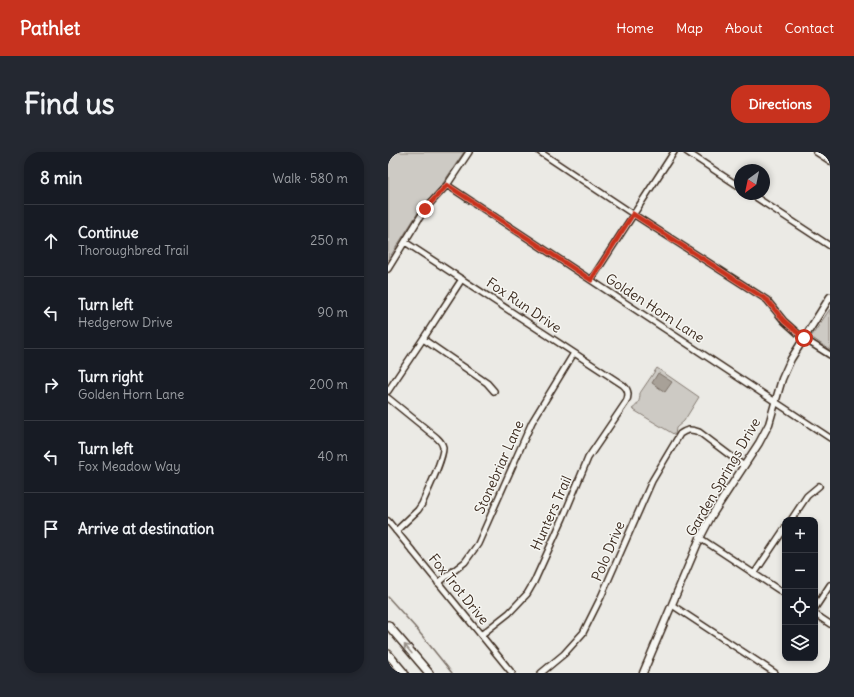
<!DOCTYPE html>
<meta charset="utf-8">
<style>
:root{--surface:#171b24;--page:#242831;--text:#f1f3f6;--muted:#9ea1a6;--line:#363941;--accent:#c8321e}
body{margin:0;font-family:Delius,sans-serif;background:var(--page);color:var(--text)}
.controls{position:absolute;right:12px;bottom:12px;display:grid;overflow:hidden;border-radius:8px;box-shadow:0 2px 6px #0003}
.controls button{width:36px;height:36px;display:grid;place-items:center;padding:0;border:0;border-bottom:1px solid var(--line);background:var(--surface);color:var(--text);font:20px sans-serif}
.compass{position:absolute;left:346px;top:12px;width:36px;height:36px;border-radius:50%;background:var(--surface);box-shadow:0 2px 6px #0003;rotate:213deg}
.stop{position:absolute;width:12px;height:12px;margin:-9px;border:3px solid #c8321e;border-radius:50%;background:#fff}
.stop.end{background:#c8321e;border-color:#fff;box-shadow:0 1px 4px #0008}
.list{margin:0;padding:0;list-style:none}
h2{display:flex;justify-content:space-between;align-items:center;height:52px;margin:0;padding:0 16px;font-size:17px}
h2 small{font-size:13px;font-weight:400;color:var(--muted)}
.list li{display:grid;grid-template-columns:26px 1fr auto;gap:12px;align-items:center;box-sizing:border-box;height:72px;padding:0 16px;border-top:1px solid var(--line)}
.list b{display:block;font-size:15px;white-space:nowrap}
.list p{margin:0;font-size:13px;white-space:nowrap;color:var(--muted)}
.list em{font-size:13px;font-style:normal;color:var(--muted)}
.icon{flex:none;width:22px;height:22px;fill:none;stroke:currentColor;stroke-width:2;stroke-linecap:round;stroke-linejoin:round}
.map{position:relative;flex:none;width:442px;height:521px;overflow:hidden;border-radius:16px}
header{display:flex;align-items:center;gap:24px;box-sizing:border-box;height:56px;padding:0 20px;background:var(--accent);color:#fff}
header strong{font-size:19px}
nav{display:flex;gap:22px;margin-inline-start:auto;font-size:14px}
.intro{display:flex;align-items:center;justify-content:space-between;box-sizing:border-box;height:96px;padding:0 24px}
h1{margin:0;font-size:28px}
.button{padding:10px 18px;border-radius:16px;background:var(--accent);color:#fff;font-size:14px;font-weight:700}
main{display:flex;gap:24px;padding:0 24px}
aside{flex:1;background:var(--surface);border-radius:16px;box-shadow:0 2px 6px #0003}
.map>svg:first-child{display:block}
.green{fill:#cdcac4;stroke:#847a71}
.water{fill:#a8a198;stroke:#7c7167}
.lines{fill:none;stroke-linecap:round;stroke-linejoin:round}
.stream{stroke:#7c7167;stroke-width:1.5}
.minor-casing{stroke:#3b2a1e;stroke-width:8}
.tertiary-casing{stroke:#3b2a1e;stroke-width:9}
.secondary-casing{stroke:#3b2a1e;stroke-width:10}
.minor{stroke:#f6f6f2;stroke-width:5}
.tertiary{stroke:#f6f6f2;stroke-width:6}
.secondary{stroke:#f6f6f2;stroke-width:7}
.oneway{stroke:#989088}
.route{stroke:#c8321e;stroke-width:5}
.labels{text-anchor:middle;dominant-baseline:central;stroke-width:3;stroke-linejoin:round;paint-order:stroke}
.street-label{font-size:14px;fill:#3b2a1e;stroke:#f6f6f2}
</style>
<header>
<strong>Pathlet</strong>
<nav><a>Home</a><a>Map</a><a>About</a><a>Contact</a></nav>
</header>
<div class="intro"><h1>Find us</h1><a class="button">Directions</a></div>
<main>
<aside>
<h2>8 min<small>Walk · 580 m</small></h2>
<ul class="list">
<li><svg class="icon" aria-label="ahead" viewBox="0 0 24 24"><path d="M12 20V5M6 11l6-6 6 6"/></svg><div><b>Continue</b><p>Thoroughbred Trail</p></div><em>250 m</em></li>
<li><svg class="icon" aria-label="left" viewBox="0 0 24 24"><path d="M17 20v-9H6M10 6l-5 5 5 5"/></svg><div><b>Turn left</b><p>Hedgerow Drive</p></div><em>90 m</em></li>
<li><svg class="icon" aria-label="right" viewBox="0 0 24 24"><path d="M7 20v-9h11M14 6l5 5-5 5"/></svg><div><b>Turn right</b><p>Golden Horn Lane</p></div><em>200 m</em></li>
<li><svg class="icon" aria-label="left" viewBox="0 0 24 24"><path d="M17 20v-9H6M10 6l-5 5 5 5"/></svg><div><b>Turn left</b><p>Fox Meadow Way</p></div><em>40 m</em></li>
<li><svg class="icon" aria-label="arrive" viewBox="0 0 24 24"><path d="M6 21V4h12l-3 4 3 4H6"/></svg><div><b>Arrive at destination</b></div></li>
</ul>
</aside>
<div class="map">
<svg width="442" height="521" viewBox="0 0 442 521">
<rect width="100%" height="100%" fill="#ebeae5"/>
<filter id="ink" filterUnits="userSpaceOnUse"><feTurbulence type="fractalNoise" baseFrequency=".025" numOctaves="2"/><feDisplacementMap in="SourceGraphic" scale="8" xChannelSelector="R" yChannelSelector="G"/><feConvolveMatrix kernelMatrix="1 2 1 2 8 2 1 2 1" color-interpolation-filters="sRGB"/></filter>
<g filter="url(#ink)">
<!-- green -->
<path class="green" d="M0,0h76l-23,34 -22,25 -31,49z
M442,157v41l-19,-13z
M269,216l42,29 -15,24 -8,7 -1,7 -43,-26c6,-4 8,-8 8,-16z"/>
<!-- water -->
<path class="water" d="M270,221l14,9 -7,10 -13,-9z"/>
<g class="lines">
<!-- stream -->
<path class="stream" d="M0,445l27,30 37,46"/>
<!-- minor casing -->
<g class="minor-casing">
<path id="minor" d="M152,0l93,62 134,86 17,21 19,17 27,17
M299,0l53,35
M428,0l14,9
M59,33l383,253
M363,42l79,52
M17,90l218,143c6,5 6,11 3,17l-38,56 -25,60 -29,64 -7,12 -18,19 -28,22
M0,117l37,-60 22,-24 22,-33
M203,128l83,-128
M35,187l64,44 7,8
M0,239l35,-52 39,-60
M0,246l48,39c3,3 6,5 7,10 1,11 -16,45 -21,57l-4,6 -22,21
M403,368l16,-24 12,-10
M0,369l124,152
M312,386l85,56
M366,422l31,-46
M50,431l27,-21 13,-18 54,-122 42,-69
M284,453l103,68
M427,456l15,-23
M427,462l15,10
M153,521l23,-19 19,-21 18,-36 51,-116 28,-47c7,-5 11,-5 19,-2l45,34"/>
</g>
<!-- tertiary casing -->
<g class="tertiary-casing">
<path id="tertiary" d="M255,521l57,-135 12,-23 47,-72 10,-19 13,-45 9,-20 39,-62"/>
</g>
<!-- secondary casing -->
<g class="secondary-casing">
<path id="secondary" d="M0,473l41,48
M0,502l16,19"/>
</g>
<!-- minor -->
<use href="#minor" class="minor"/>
<!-- tertiary -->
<use href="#tertiary" class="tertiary"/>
<!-- secondary -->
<use href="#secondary" class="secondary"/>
</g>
<!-- one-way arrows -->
<defs><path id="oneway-shaft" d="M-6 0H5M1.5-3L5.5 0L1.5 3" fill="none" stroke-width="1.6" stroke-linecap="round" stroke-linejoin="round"/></defs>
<use class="oneway" href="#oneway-shaft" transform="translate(20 497) rotate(-130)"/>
</g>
<g class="lines" filter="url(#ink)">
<!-- route -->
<path class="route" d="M37,57l22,-24 144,95 42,-66 134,86 17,21 20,17"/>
</g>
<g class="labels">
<!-- street labels -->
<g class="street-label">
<text transform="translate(136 153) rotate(34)">Fox Run Drive</text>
<text transform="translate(267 156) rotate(33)">Golden Horn Lane</text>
<text transform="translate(111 315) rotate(-66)">Stonebriar Lane</text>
<text transform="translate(335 325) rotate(-60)">Garden Springs Drive</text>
<text transform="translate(163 361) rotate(-66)">Hunters Trail</text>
<text transform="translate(220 399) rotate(-67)">Polo Drive</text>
<text transform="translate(71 437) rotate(51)">Fox Trot Drive</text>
</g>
</g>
</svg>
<div class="controls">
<button>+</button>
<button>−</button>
<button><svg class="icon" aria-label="locate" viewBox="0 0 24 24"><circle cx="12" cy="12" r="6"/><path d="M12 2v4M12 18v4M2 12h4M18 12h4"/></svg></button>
<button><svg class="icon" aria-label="layers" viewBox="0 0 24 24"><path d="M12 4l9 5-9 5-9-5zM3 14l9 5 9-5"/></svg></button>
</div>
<svg class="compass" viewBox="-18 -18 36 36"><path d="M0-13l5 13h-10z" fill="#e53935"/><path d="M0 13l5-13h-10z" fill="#9ea1a6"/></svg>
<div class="stop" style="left:416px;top:186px"></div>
<div class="stop end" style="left:37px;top:57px"></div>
</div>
</main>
